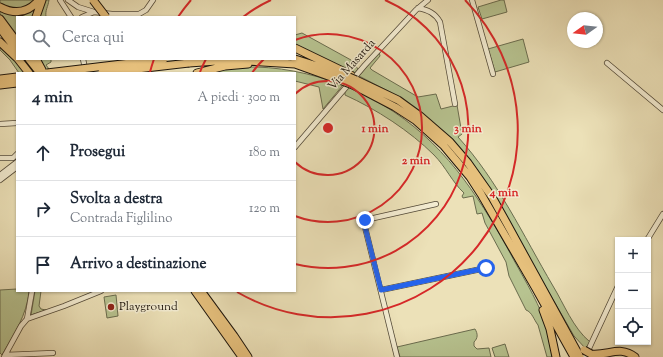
<!DOCTYPE html>
<html lang="it">
<meta charset="utf-8">
<style>
:root{--surface:#fff;--page:#f6f6f7;--text:#1f2937;--muted:#747a83;--line:#e0e1e3}
body{margin:0;font-family:"Sorts Mill Goudy",serif;background:var(--page);color:var(--text)}
.controls{position:absolute;right:12px;bottom:12px;display:grid;overflow:hidden;border-radius:0px;box-shadow:0 1px 3px #0004}
.controls button{width:36px;height:36px;display:grid;place-items:center;padding:0;border:0;border-bottom:1px solid var(--line);background:var(--surface);color:var(--text);font:20px sans-serif}
.compass{position:absolute;left:567px;top:12px;width:36px;height:36px;border-radius:50%;background:var(--surface);box-shadow:0 1px 3px #0004;rotate:255deg}
.stop{position:absolute;width:12px;height:12px;margin:-9px;border:3px solid #2563eb;border-radius:50%;background:#fff}
.stop.end{background:#2563eb;border-color:#fff;box-shadow:0 1px 4px #0008}
.list{margin:0;padding:0;list-style:none}
h2{display:flex;justify-content:space-between;align-items:center;height:52px;margin:0;padding:0 16px;font-size:17px}
h2 small{font-size:13px;font-weight:400;color:var(--muted)}
.list li{display:grid;grid-template-columns:26px 1fr auto;gap:12px;align-items:center;box-sizing:border-box;height:56px;padding:0 16px;border-top:1px solid var(--line)}
.list b{display:block;font-size:15px;white-space:nowrap}
.list p{margin:0;font-size:13px;white-space:nowrap;color:var(--muted)}
.list em{font-size:13px;font-style:normal;color:var(--muted)}
.icon{flex:none;width:22px;height:22px;fill:none;stroke:currentColor;stroke-width:2;stroke-linecap:round;stroke-linejoin:round}
.map{position:relative;flex:none;width:663px;height:357px;overflow:hidden}
.search{position:absolute;background:var(--surface);box-shadow:0 1px 3px #0004;left:16px;top:16px;width:280px;height:44px;display:flex;align-items:center;gap:10px;box-sizing:border-box;padding:0 14px;border-radius:0px;color:var(--muted);font-size:15px}
.panel{position:absolute;background:var(--surface);box-shadow:0 1px 3px #0004;left:16px;top:72px;width:280px;height:220px;border-radius:0px}
.map>svg:first-child{display:block}
.green{fill:#b7c390;stroke:#6a6c4e}
.lines{fill:none;stroke-linecap:round;stroke-linejoin:round}
.minor-casing{stroke:#514837;stroke-width:6}
.highway-casing{stroke:#1d150c;stroke-width:9}
.minor{stroke:#f3ecd1;stroke-width:4.5}
.highway{stroke:#e6c07c;stroke-width:7}
.highway-bridge-casing{stroke:#1d150c;stroke-width:9;stroke-linecap:butt}
.highway-bridge{stroke:#e6c07c;stroke-width:7}
.route{stroke:#2563eb;stroke-width:5}
.ring{fill:none;stroke:#d62828;stroke-width:2}
.poi-dot{fill:#8f2418;stroke:#f3ecd1;stroke-width:1.5}
.labels{text-anchor:middle;dominant-baseline:central;stroke-width:3;stroke-linejoin:round;paint-order:stroke}
.street-label{font-size:12px;fill:#1d150c;stroke:#f3ecd1}
.poi-label{font-size:12px;fill:#1d150c;stroke:#f3ecd1;text-anchor:start}
.centre{fill:#d62828;stroke:#f3ecd1;stroke-width:2}
.ring-label{font-size:12px;text-anchor:middle;font-weight:bold;fill:#d62828;stroke:#f3ecd1;stroke-width:3;stroke-linejoin:round;paint-order:stroke}
</style>
<div class="map">
<svg width="663" height="357" viewBox="0 0 663 357">
<rect width="100%" height="100%" fill="#ece1b8"/>
<filter id="stains"><feTurbulence type="fractalNoise" baseFrequency=".005" numOctaves="4"/><feColorMatrix values="0 0 0 0 .2 0 0 0 0 .09 0 0 0 0 .02 0 0 0 .5 -.17"/></filter>
<radialGradient id="worn" r=".72"><stop offset=".6" stop-color="#630" stop-opacity="0"/><stop offset="1" stop-color="#630" stop-opacity=".3"/></radialGradient>
<!-- green -->
<path class="green" d="M0,0h36l-2,2 -17,9 -17,-7z
M44,0h5c-1,7 -4,10 -3,17h-10z
M501,0h3l3,12 -25,7 -4,-12z
M36,8l-4,9h-15v20l-17,-23v-4z
M302,33l49,27 7,9 -4,5 -59,-28v-11z
M523,39l6,23 -34,10 -7,-23z
M0,45l26,27 -7,1 -9,-13 -10,-10z
M379,52l1,4 -10,12 2,2 46,27 18,-3 5,15 16,-4 5,29 -4,3c40,44 65,98 95,149 11,18 20,42 37,56l-4,7 -12,-13 -72,-125 -29,-44 -81,-74 -33,-17z
M37,59h14v3l-5,3 6,8h-7z
M243,67c35,-1 67,6 100,18l-20,24 -4,-22 -24,-6v-8h-92l20,-4z
M348,87c12,6 24,11 35,18 60,36 93,87 126,146 12,23 27,46 36,71 4,11 6,23 9,35h-7l-9,-32c-4,-5 -6,-13 -12,-15l-17,-34 -3,-14 -21,-39 -3,-10 -5,1 -4,-18 -10,2 -1,-2 2,-3c-12,-11 -18,-26 -30,-38 -24,-24 -58,-46 -89,-60v-5z
M17,289v2h12c-2,24 -15,43 -27,64l-2,-2v-63z
M35,291h6l-2,15 2,3 5,1 -15,5z
M116,295l2,21 -11,2 -3,-21z
M475,329c3,5 3,9 -1,13v4l3,3 12,-1 2,9h-91l-3,-10z
M505,344l4,13h-14l-3,-9z"/>
<g class="lines">
<!-- minor casing -->
<g class="minor-casing">
<path id="minor" d="M60,0l11,17
M68,0l10,7 16,5
M472,0l21,74
M418,8c10,2 17,5 22,14l15,82
M82,17l12,-5 18,2h27l7,-4 7,-10
M83,59l3,14
M607,63l56,47
M0,124l17,-1
M295,147l70,-82 51,-55 12,-10
M0,158h13l4,-4
M0,175l17,-13
M0,180l17,-13
M647,240l16,-26
M381,290l105,-22
M27,319l37,-13 37,-15
M5,355l48,-2
M4,357l17,-31 6,-7 5,-28
M397,357l-33,-134 1,-3 71,-16
M585,357l33,-71"/>
</g>
<!-- highway casing -->
<g class="highway-casing">
<path id="highway" d="M0,7c15,8 28,6 39,-7
M36,17l6,-17
M0,19l17,23
M0,28l17,23
M0,42l17,16
M295,48l56,27
M18,59l11,14
M29,59l11,14
M36,59l6,11
M295,59l47,15
M189,63l42,-3 64,4 50,18
M197,73l28,-7 23,-2
M0,79l17,-2
M356,80l42,20 22,16 30,26 18,21 24,34 14,25 74,135
M0,85l17,-2
M353,85l42,22 20,13 29,26 26,31 11,17 54,93 39,70
M195,291l47,66
M201,291l33,45 14,21
M543,310l7,19 6,28
M591,354c17,2 29,-9 44,3"/>
</g>
<!-- minor -->
<use href="#minor" class="minor"/>
<!-- highway -->
<use href="#highway" class="highway"/>
<!-- highway-bridge casing -->
<g class="highway-bridge-casing">
<path id="highway-bridge" d="M93,0l13,17
M47,73l117,-14
M102,73l87,-10
M349,77l7,3
M345,82l8,3
M584,350l7,4"/>
</g>
<!-- highway-bridge -->
<use href="#highway-bridge" class="highway-bridge"/>
</g>
<g class="lines">
<!-- route -->
<path class="route" d="M365,220l-1,3 17,67 105,-22"/>
</g>
<!-- distance rings -->
<g class="ring">
<path d="M295 94A47 47 0 1 1 295 162"/>
<path d="M252 73A94 94 0 0 1 264 59M295 40A94 94 0 1 1 295 216"/>
<path d="M200 72A140 140 0 0 1 206 59M243 17A140 140 0 0 1 271 0M385 0A140 140 0 0 1 295 264"/>
<path d="M150 72A187 187 0 0 1 154 59M178 17A187 187 0 0 1 191 0M465 0A187 187 0 0 1 237 292"/>
</g>
<!-- markers -->
<circle class="poi-dot" cx="111" cy="307" r="4"/>
<g class="labels">
<!-- street labels -->
<g class="street-label">
<text transform="translate(352 65) rotate(-48)">Via Masarda</text>
</g>
<!-- poi labels -->
<g class="poi-label">
<text x="119" y="307">Playground</text>
</g>
</g>
<circle cx="328" cy="128" r="6" class="centre"/>
<g class="ring-label">
<text x="375" y="132">1 min</text>
<text x="468" y="132">3 min</text>
<text x="416" y="164">2 min</text>
<text x="504" y="196">4 min</text>
</g>
<rect width="100%" height="100%" filter="url(#stains)"/>
<rect width="100%" height="100%" fill="url(#worn)"/>
</svg>
<div class="controls">
<button>+</button>
<button>−</button>
<button><svg class="icon" aria-label="locate" viewBox="0 0 24 24"><circle cx="12" cy="12" r="6"/><path d="M12 2v4M12 18v4M2 12h4M18 12h4"/></svg></button>
</div>
<svg class="compass" viewBox="-18 -18 36 36"><path d="M0-13l5 13h-10z" fill="#e53935"/><path d="M0 13l5-13h-10z" fill="#747a83"/></svg>
<div class="stop" style="left:486px;top:268px"></div>
<div class="stop end" style="left:365px;top:220px"></div>
<div class="search"><svg class="icon" aria-label="search" viewBox="0 0 24 24"><circle cx="10" cy="10" r="6"/><path d="M15 15l6 6"/></svg>Cerca qui</div>
<section class="panel">
<h2>4 min<small>A piedi · 300 m</small></h2>
<ul class="list">
<li><svg class="icon" aria-label="ahead" viewBox="0 0 24 24"><path d="M12 20V5M6 11l6-6 6 6"/></svg><div><b>Prosegui</b></div><em>180 m</em></li>
<li><svg class="icon" aria-label="right" viewBox="0 0 24 24"><path d="M7 20v-9h11M14 6l5 5-5 5"/></svg><div><b>Svolta a destra</b><p>Contrada Figlilino</p></div><em>120 m</em></li>
<li><svg class="icon" aria-label="arrive" viewBox="0 0 24 24"><path d="M6 21V4h12l-3 4 3 4H6"/></svg><div><b>Arrivo a destinazione</b></div></li>
</ul>
</section>
</div>
